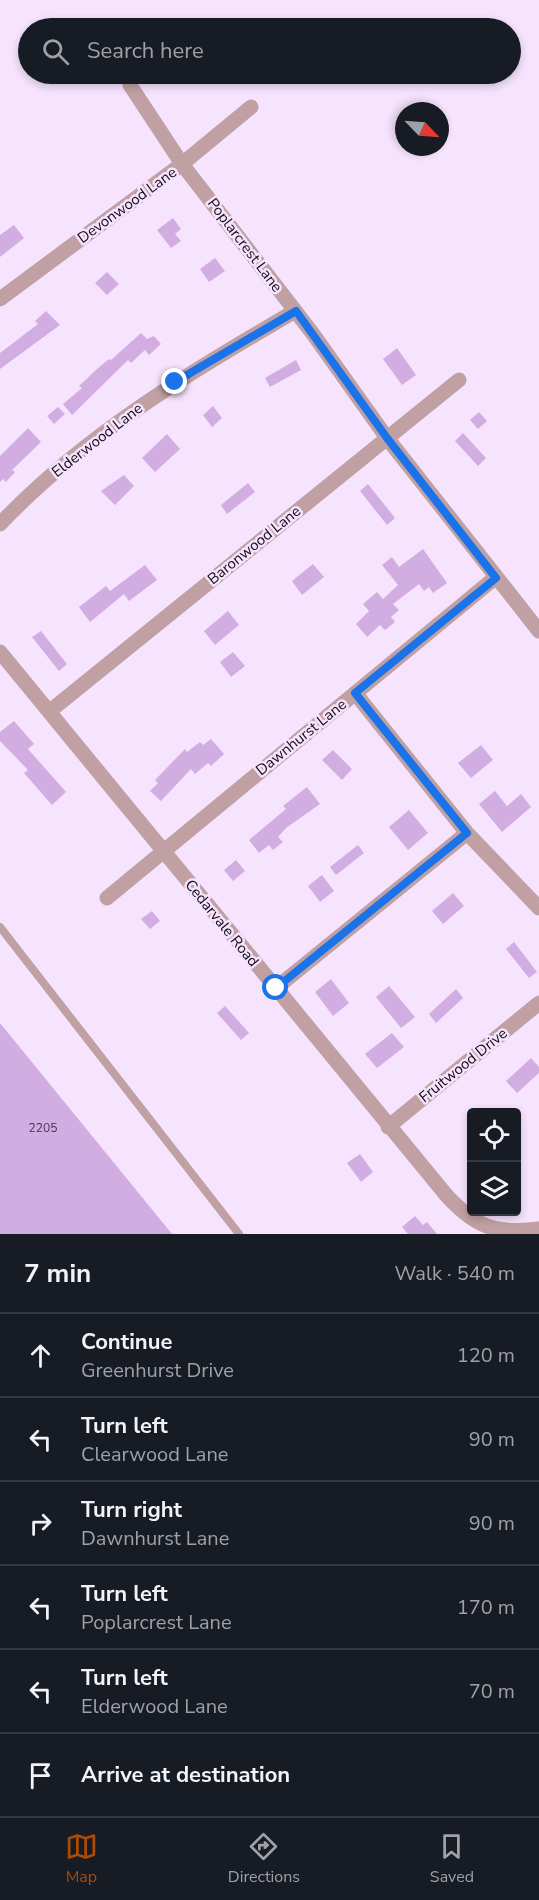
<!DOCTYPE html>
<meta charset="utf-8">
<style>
:root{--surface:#171b24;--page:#242831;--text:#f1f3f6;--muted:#9ea1a6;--line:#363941;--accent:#ab4a06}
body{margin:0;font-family:"Nunito Sans",sans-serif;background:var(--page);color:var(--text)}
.controls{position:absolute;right:18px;bottom:18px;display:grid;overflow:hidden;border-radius:6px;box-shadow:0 3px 9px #0003}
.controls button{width:54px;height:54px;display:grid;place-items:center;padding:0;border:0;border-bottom:2px solid var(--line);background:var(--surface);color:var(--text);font:30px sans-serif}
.compass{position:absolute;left:395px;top:102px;width:54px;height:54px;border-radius:50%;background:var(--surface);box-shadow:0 3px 9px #0003;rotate:115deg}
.stop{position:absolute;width:18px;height:18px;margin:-14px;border:4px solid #1a73e8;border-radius:50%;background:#fff}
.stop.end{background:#1a73e8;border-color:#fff;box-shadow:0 2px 6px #0008}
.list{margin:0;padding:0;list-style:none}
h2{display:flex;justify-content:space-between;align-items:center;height:78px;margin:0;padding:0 24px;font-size:26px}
h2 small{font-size:20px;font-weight:400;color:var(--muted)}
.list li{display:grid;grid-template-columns:39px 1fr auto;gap:18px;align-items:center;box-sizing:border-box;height:84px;padding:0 24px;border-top:2px solid var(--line)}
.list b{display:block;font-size:22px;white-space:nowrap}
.list p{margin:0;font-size:20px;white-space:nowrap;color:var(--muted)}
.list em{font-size:20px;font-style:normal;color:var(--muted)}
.icon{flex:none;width:33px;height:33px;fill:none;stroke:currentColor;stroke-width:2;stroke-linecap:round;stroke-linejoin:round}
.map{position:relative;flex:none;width:539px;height:1234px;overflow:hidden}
.search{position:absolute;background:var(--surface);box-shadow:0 3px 9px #0003;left:18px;right:18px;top:18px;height:66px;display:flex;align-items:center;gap:15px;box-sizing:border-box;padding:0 21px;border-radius:33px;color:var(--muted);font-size:22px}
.sheet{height:582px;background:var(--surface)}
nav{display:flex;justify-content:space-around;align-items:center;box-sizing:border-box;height:84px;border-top:2px solid var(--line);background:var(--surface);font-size:16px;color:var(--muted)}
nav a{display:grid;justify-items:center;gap:3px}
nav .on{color:var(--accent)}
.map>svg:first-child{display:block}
.building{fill:#d2ade1}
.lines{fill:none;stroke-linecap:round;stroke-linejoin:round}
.lane{stroke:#c0a0a3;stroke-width:8}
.street{stroke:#c0a0a3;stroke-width:15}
.route{stroke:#1a73e8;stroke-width:8}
.labels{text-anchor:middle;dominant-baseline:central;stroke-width:5;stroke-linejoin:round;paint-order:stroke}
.number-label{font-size:12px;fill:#44344a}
.street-label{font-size:15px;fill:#140c17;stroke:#f6e4fe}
</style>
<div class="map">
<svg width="539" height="1234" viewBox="0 0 539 1234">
<rect width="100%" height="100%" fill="#f6e4fe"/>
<!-- building -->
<path class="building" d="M173,218l8,11 -6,5 6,7 -10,7 -14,-18z
M14,225l10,13 -24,19v-22z
M215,258l10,13 -16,11 -9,-13z
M107,272l12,12 -12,11 -12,-12z
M46,311l14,14 -60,44v-16l38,-29 -3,-3z
M141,333l6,6 7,-3 7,8 -12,11 -4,-5 -14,13 -3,-3 -56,55 -9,-11 19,-16 -3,-2 18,-17 12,-10 2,1z
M397,348l19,27 -14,10 -19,-26z
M296,360l5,10 -31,17 -5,-9z
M213,406l9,12 -10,9 -9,-12z
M58,407l7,7 -11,10 -7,-8z
M479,412l8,9 -9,8 -8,-9z
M28,428l13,14 -29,28 3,2 -9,10 -3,-3 -3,3v-26z
M463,433l23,25 -8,8 -23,-25z
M167,434l13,15 -25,23 -13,-14z
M124,475l10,11 -19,19 -14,-14z
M248,483l7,9 -28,22 -6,-9z
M368,484l27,34 -8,7 -27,-34z
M423,549l24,34 -14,10 -4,-6 -5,4 -5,-7 -26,20 6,6 -8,7 4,5 -10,8 -5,-5 -13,12 -11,-13 13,-13 -6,-7 14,-12 6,7 15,-14 -16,-20 10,-8 7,10z
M313,564l11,13 -22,18 -10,-14z
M145,565l12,15 -28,21 -5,-7 -34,28 -11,-15 27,-21 4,5z
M228,611l11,14 -24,20 -11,-14z
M41,631l26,33 -8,7 -27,-34z
M233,652l12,14 -14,11 -11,-15z
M14,721l20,23 -6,5 38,43 -14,13 -28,-32 4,-3 -28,-29v-9z
M211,739l13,15 -13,12 -3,-3 -13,11 -4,-5 -30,32 -11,-10 8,-8 -3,-3 30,-31 2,3 13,-10 3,3z
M481,745l12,15 -22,18 -13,-15z
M333,750l19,19 -10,11 -20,-20z
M307,787l13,17 -34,24 -8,9 5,5 -10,8 -4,-5 -10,8 -10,-13 37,-31 -3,-3z
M495,791l12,15 14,-12 10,13 -29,25 -23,-28z
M409,810l19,23 -20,17 -19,-23z
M358,845l6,8 -28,22 -6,-8z
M236,860l9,11 -12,10 -9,-11z
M322,875l12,16 -14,11 -12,-16z
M453,893l11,13 -21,18 -11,-13z
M152,911l8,10 -10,8 -9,-10z
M514,942l23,30 -8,6 -23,-29z
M331,979l18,24 -16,13 -18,-24z
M389,986l26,31 -14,11 -25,-31z
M456,989l7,9 -27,25 -7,-9z
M225,1006l24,27 -8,7 -24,-27z
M0,1023l172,211h-172z
M392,1033l12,14 -27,21 -12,-14z
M531,1058l8,9v6l-22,20 -11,-12z
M360,1154l13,18 -12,10 -14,-19z
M415,1216l8,9 4,-3 10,12h-29l-6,-7z"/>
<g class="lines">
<!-- lane -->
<path class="lane" d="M0,927l239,307"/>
<!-- street -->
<path class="street" d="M130,85l52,79 131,170 74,104 152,193
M0,299l182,-135 69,-57
M0,524c87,-91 188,-150 295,-213
M0,652l447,544c30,32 48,38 92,33
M355,693l112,140 72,75
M50,711l409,-331
M107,898l389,-321
M276,988l191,-155
M388,1127l151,-124"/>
</g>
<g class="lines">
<!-- route -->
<path class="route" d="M175,382l121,-71 91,127 109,140 -141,115 112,140 -191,155"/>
</g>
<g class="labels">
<!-- number labels -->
<g class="number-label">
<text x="43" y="1128">2205</text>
</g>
<!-- street labels -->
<g class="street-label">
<text transform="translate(127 205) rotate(-36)">Devonwood Lane</text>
<text transform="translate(245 245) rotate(53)">Poplarcrest Lane</text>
<text transform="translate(97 440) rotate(-38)">Elderwood Lane</text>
<text transform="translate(254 545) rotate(-39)">Baronwood Lane</text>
<text transform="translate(301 737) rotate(-39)">Dawnhurst Lane</text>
<text transform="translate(222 923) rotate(51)">Cedarvale Road</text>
<text transform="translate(463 1065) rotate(-39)">Fruitwood Drive</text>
</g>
</g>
</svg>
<div class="controls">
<button><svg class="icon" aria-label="locate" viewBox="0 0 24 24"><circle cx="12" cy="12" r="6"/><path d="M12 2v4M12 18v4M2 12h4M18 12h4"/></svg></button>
<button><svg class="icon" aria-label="layers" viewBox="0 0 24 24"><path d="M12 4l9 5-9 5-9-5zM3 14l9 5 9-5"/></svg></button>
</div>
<svg class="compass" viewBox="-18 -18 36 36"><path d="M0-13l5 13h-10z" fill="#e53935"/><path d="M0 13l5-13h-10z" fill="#9ea1a6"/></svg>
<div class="stop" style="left:276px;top:988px"></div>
<div class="stop end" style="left:175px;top:382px"></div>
<div class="search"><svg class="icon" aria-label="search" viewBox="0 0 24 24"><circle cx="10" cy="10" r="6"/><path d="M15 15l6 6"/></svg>Search here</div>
</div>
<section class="sheet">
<h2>7 min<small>Walk · 540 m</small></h2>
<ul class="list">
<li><svg class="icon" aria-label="ahead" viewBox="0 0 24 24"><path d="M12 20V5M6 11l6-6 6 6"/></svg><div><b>Continue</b><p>Greenhurst Drive</p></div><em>120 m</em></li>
<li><svg class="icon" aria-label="left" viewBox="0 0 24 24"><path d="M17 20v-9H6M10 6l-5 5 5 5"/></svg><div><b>Turn left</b><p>Clearwood Lane</p></div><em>90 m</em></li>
<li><svg class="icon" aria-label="right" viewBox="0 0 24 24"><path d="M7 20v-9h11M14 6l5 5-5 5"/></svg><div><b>Turn right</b><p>Dawnhurst Lane</p></div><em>90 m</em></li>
<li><svg class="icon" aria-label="left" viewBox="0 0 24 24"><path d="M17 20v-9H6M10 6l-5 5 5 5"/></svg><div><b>Turn left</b><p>Poplarcrest Lane</p></div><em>170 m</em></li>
<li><svg class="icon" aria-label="left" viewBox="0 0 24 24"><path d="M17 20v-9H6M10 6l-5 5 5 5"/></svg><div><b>Turn left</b><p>Elderwood Lane</p></div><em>70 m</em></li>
<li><svg class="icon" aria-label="arrive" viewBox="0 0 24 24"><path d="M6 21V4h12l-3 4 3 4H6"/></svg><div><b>Arrive at destination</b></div></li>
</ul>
</section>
<nav>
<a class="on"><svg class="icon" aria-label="map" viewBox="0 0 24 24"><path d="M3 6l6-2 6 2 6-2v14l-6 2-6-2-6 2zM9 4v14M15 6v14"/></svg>Map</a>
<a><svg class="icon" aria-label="directions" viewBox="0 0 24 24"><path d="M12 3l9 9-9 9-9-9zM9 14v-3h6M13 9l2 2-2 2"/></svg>Directions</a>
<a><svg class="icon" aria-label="saved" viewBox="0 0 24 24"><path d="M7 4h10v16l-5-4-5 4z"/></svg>Saved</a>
</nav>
